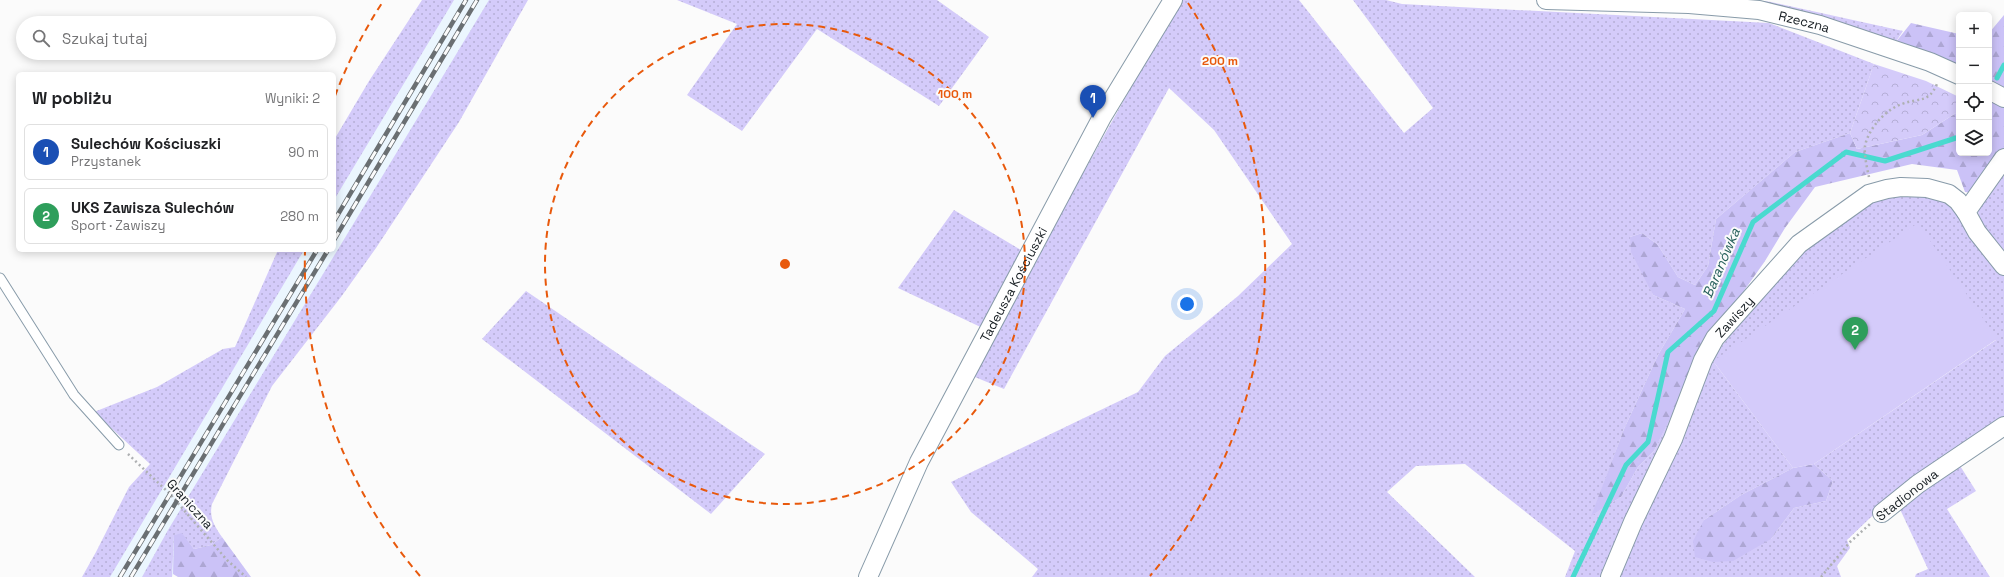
<!DOCTYPE html>
<html lang="pl">
<meta charset="utf-8">
<style>
:root{--surface:#fff;--page:#f2f2f2;--text:#202124;--muted:#757577;--line:#e0e0e0;--accent:#d24260}
body{margin:0;font-family:"Space Grotesk",sans-serif;background:var(--page);color:var(--text)}
.controls{position:absolute;right:12px;top:12px;display:grid;overflow:hidden;border-radius:6px;box-shadow:0 2px 10px #0003}
.controls button{width:36px;height:36px;display:grid;place-items:center;padding:0;border:0;border-bottom:1px solid var(--line);background:var(--surface);color:var(--text);font:20px sans-serif}
.you{position:absolute;left:1187px;top:304px;width:14px;height:14px;margin:-10px;border:3px solid #fff;border-radius:50%;background:#1a73e8;box-shadow:0 0 0 6px #1a73e833}
.badge{display:grid;place-items:center;width:26px;height:26px;border-radius:50%;background:var(--accent);color:#fff;font-size:13px;font-weight:700}
.pin{position:absolute;translate:-50% -33px;filter:drop-shadow(0 1px 2px #0008)}
.pin::after{content:'';position:absolute;top:21px;width:14px;height:12px;background:inherit;clip-path:polygon(0 0,100% 0,50% 100%)}
.list{margin:0;padding:0;list-style:none}
h2{display:flex;justify-content:space-between;align-items:center;height:52px;margin:0;padding:0 16px;font-size:17px}
h2 small{font-size:13px;font-weight:400;color:var(--muted)}
.list li{display:grid;grid-template-columns:26px 1fr auto;gap:12px;align-items:center;box-sizing:border-box;height:56px;margin:0 8px 8px;padding:0 8px;border:1px solid var(--line);border-radius:6px}
.list b{display:block;font-size:15px;white-space:nowrap}
.list p{margin:0;font-size:13px;white-space:nowrap;color:var(--muted)}
.list em{font-size:13px;font-style:normal;color:var(--muted)}
.icon{flex:none;width:22px;height:22px;fill:none;stroke:currentColor;stroke-width:2;stroke-linecap:round;stroke-linejoin:round}
.map{position:relative;flex:none;width:2004px;height:577px;overflow:hidden}
.search{position:absolute;background:var(--surface);box-shadow:0 2px 10px #0003;left:16px;top:16px;width:320px;height:44px;display:flex;align-items:center;gap:10px;box-sizing:border-box;padding:0 14px;border-radius:22px;color:var(--muted);font-size:15px}
.panel{position:absolute;background:var(--surface);box-shadow:0 2px 10px #0003;left:16px;top:72px;width:320px;height:180px;border-radius:6px}
.map>svg:first-child{display:block}
.built{fill:#ebf6fe}
.grass{fill:url(#grass-dots);fill-rule:evenodd}
.forest{fill:url(#forest-firs)}
.park{fill:url(#park-crowns)}
.pitch{fill:#d4cbfa}
.lines{fill:none;stroke-linecap:round;stroke-linejoin:round}
.stream{stroke:#49dacf;stroke-width:5}
.service-casing{stroke:#889ba9;stroke-width:11}
.minor-casing{stroke:#889ba9;stroke-width:20}
.path{stroke:#aeb0b2;stroke-width:2.5;stroke-dasharray:2 3;stroke-linecap:butt}
.service{stroke:#fff;stroke-width:9}
.minor{stroke:#fff;stroke-width:18}
.rail-casing{stroke:#6a6f72;stroke-width:4.5}
.rail{stroke:#fbfbfb;stroke-width:3;stroke-dasharray:9;stroke-linecap:butt}
.ring{fill:none;stroke:#e8590c;stroke-width:2;stroke-dasharray:7 5}
.labels{text-anchor:middle;dominant-baseline:central;stroke-width:4;stroke-linejoin:round;paint-order:stroke}
.street-label{font-size:13px;fill:#131a1f;stroke:#fbfbfb}
.water-label{font-size:14px;font-style:italic;fill:#245f5a;stroke:#fbfbfb}
.centre{fill:#e8590c;stroke:#fbfbfb;stroke-width:2}
.ring-label{font-size:12px;text-anchor:middle;font-weight:bold;fill:#e8590c;stroke:#fbfbfb;stroke-width:4;stroke-linejoin:round;paint-order:stroke}
</style>
<div class="map">
<svg width="2004" height="577" viewBox="0 0 2004 577">
<defs>
<pattern id="grass-dots" width="8" height="8" patternUnits="userSpaceOnUse"><rect width="8" height="8" fill="#d4cbfa"/><path d="M2 2h.1M6 6h.1" fill="none" stroke="#b5aed6" stroke-width="1.8" stroke-linecap="round"/></pattern>
<pattern id="forest-firs" width="22" height="20" patternUnits="userSpaceOnUse"><rect width="22" height="20" fill="#cbc2f7"/><path d="M5 1l3.5 6h-7zM16 11l3.5 6h-7z" fill="#ada6d3"/></pattern>
<pattern id="park-crowns" width="20" height="18" patternUnits="userSpaceOnUse"><rect width="20" height="18" fill="#d4cbfa"/><path d="M2 6a3 3 0 1 1 6 0M12 15a3 3 0 1 1 6 0" fill="none" stroke="#b5aed6"/></pattern>
</defs>
<rect width="100%" height="100%" fill="#fbfbfb"/>
<!-- built -->
<path class="built" d="M439,0h73l-240,386 -81,142 -19,49h-77l54,-82 142,-245h43v-74z"/>
<!-- grass -->
<path class="grass" d="M422,0h32l-120,200v-60l35,-59z
M489,0h39l-69,122 -83,126 -35,49 -69,89 -60,118c-3,13 2,22 10,33l-11,8 -17,4 -12,-15 -8,1 -2,42h-30l26,-47z
M677,0h260l52,37 -50,69 -122,-77 -75,102 -55,-36 50,-71z
M1180,0h119l105,133 29,-25 -80,-108h33l16,4 367,19 105,41 -24,69 -55,19 -79,67 -8,47 -13,19 -17,-8 -20,-32 -16,-12 -12,4 23,58 32,14 -27,46 -34,74 -32,86 29,-18 17,-30 16,-16 45,-93 -96,219h-38l10,-26 -110,-87 -49,2 -29,26 88,85h-443l6,-8 -67,-57 -20,-30 187,-90 27,-36 73,-60 54,-52 -78,-114 -45,-42 -165,301 -34,-14z
M1764,1l7,1 132,29 -8,12 -132,-36z
M2004,169v90c-9,-12 -31,-40 -25,-55 3,-10 18,-25 25,-35z
M1888,192l54,6 11,7 51,69v144l-112,79 -45,43 3,8 -13,18 4,11h-227l95,-214 67,-89 24,-27zM1996,340l-182,124 19,17 -7,20 -32,7 -23,31 -67,-19 37,-25 52,-27 -80,-107z
M954,210l72,43 -37,78 -91,-43z
M278,250h26l-194,327h-28l14,-25 33,-65 21,-23 -56,-52 63,-25 66,-38 12,-2z
M526,291l239,163 -54,60 -229,-175z
M1957,461l19,30 -29,18 43,68h-75l1,-3 12,-5 -30,-64z"/>
<!-- forest -->
<path class="forest" d="M2004,15v77l-15,-7v-52z
M1911,23l48,11v37l-64,-28z
M1989,100l15,5v44l-32,44 -7,-1 -8,-22 -45,-6 -97,23 -30,41 -20,33 -55,78 -56,112 -16,16 -17,30 -30,19 33,-87 34,-74 27,-46 -32,-14 -22,-43 -1,-15 12,-4 16,12 20,32 17,8 13,-19 8,-47 79,-67 55,-19 7,16 65,-14 37,-24v42h30z
M1814,464l19,17 -7,20 -32,7 -23,31 -38,22 -20,1 -18,-5 -2,-16 11,-21 37,-25 52,-27z
M182,533l12,16 17,-4 11,-8 29,40h-73l-5,-3 1,-39z"/>
<!-- park -->
<path class="park" d="M1874,64l52,17 33,16v14l-37,24 -65,14 -7,-16z"/>
<!-- pitch -->
<path class="pitch" d="M1918,223l79,116 -183,125 -21,4 -80,-107z"/>
<g class="lines">
<!-- stream -->
<path class="stream" d="M1997,78l7,-13
M1573,577l53,-112 22,-23 20,-90 46,-41 39,-89 93,-70 39,9 74,-24"/>
<!-- service casing -->
<g class="service-casing">
<path id="service" d="M0,278l74,117 45,50"/>
</g>
<!-- minor casing -->
<g class="minor-casing">
<g id="minor">
<path id="s1" d="M1546,0l143,4 70,6 61,15 110,37 29,13"/>
<path d="M1989,90l15,8"/>
<path d="M2004,158l-38,54 11,20 27,34"/>
<path d="M1882,513l36,-29 86,-58"/>
<path id="s2" d="M868,577l51,-115 183,-345 71,-117"/>
<path id="s3" d="M1610,577l23,-55 40,-83 30,-79 12,-22 84,-94 70,-50 18,-5 14,-2 26,1 22,6 9,7 8,11"/>
</g>
</g>
<!-- path -->
<path class="path" d="M1869,177c-2,-9 -5,-22 -4,-31 3,-17 21,-37 37,-42 18,-7 26,0 35,-20
M128,454l42,40 57,66 19,17
M1821,577l29,-35 20,-18"/>
<!-- service -->
<use href="#service" class="service"/>
<!-- minor -->
<use href="#minor" class="minor"/>
<!-- rail casing -->
<g class="rail-casing">
<path id="rail" d="M334,221l132,-221
M334,240l143,-240
M120,577l197,-327
M131,577l197,-327"/>
</g>
<!-- rail -->
<use href="#rail" class="rail"/>
</g>
<!-- distance rings -->
<g class="ring">
<circle cx="785" cy="264" r="240"/>
<path d="M420 576A480 480 0 0 1 305 251M335 96A480 480 0 0 1 382 3M1188 3A480 480 0 0 1 1150 576"/>
</g>
<g class="labels">
<!-- street labels -->
<g class="street-label">
<text stroke="none"><textPath href="#s1" startOffset="260">Rzeczna</textPath></text>
<text stroke="none"><textPath href="#s2" startOffset="327">Tadeusza Kościuszki</textPath></text>
<text stroke="none"><textPath href="#s3" startOffset="290">Zawiszy</textPath></text>
<text transform="translate(1907 495) rotate(-38)">Stadionowa</text>
<text transform="translate(190 504) rotate(48)">Graniczna</text>
</g>
<!-- water labels -->
<g class="water-label">
<text transform="translate(1721 263) rotate(-67)">Baranówka</text>
</g>
</g>
<circle cx="785" cy="264" r="6" class="centre"/>
<g class="ring-label">
<text x="1220" y="65">200 m</text>
<text x="955" y="98">100 m</text>
</g>
</svg>
<div class="controls">
<button>+</button>
<button>−</button>
<button><svg class="icon" aria-label="locate" viewBox="0 0 24 24"><circle cx="12" cy="12" r="6"/><path d="M12 2v4M12 18v4M2 12h4M18 12h4"/></svg></button>
<button><svg class="icon" aria-label="layers" viewBox="0 0 24 24"><path d="M12 4l9 5-9 5-9-5zM3 14l9 5 9-5"/></svg></button>
</div>
<div class="you"></div>
<div class="pin badge" style="left:1093px;top:118px;background:#1a4fb4">1</div>
<div class="pin badge" style="left:1855px;top:350px;background:#2e9e5b">2</div>
<div class="search"><svg class="icon" aria-label="search" viewBox="0 0 24 24"><circle cx="10" cy="10" r="6"/><path d="M15 15l6 6"/></svg>Szukaj tutaj</div>
<section class="panel">
<h2>W pobliżu<small>Wyniki: 2</small></h2>
<ul class="list">
<li><span class="badge" style="background:#1a4fb4">1</span><div><b>Sulechów Kościuszki</b><p>Przystanek</p></div><em>90 m</em></li>
<li><span class="badge" style="background:#2e9e5b">2</span><div><b>UKS Zawisza Sulechów</b><p>Sport · Zawiszy</p></div><em>280 m</em></li>
</ul>
</section>
</div>
